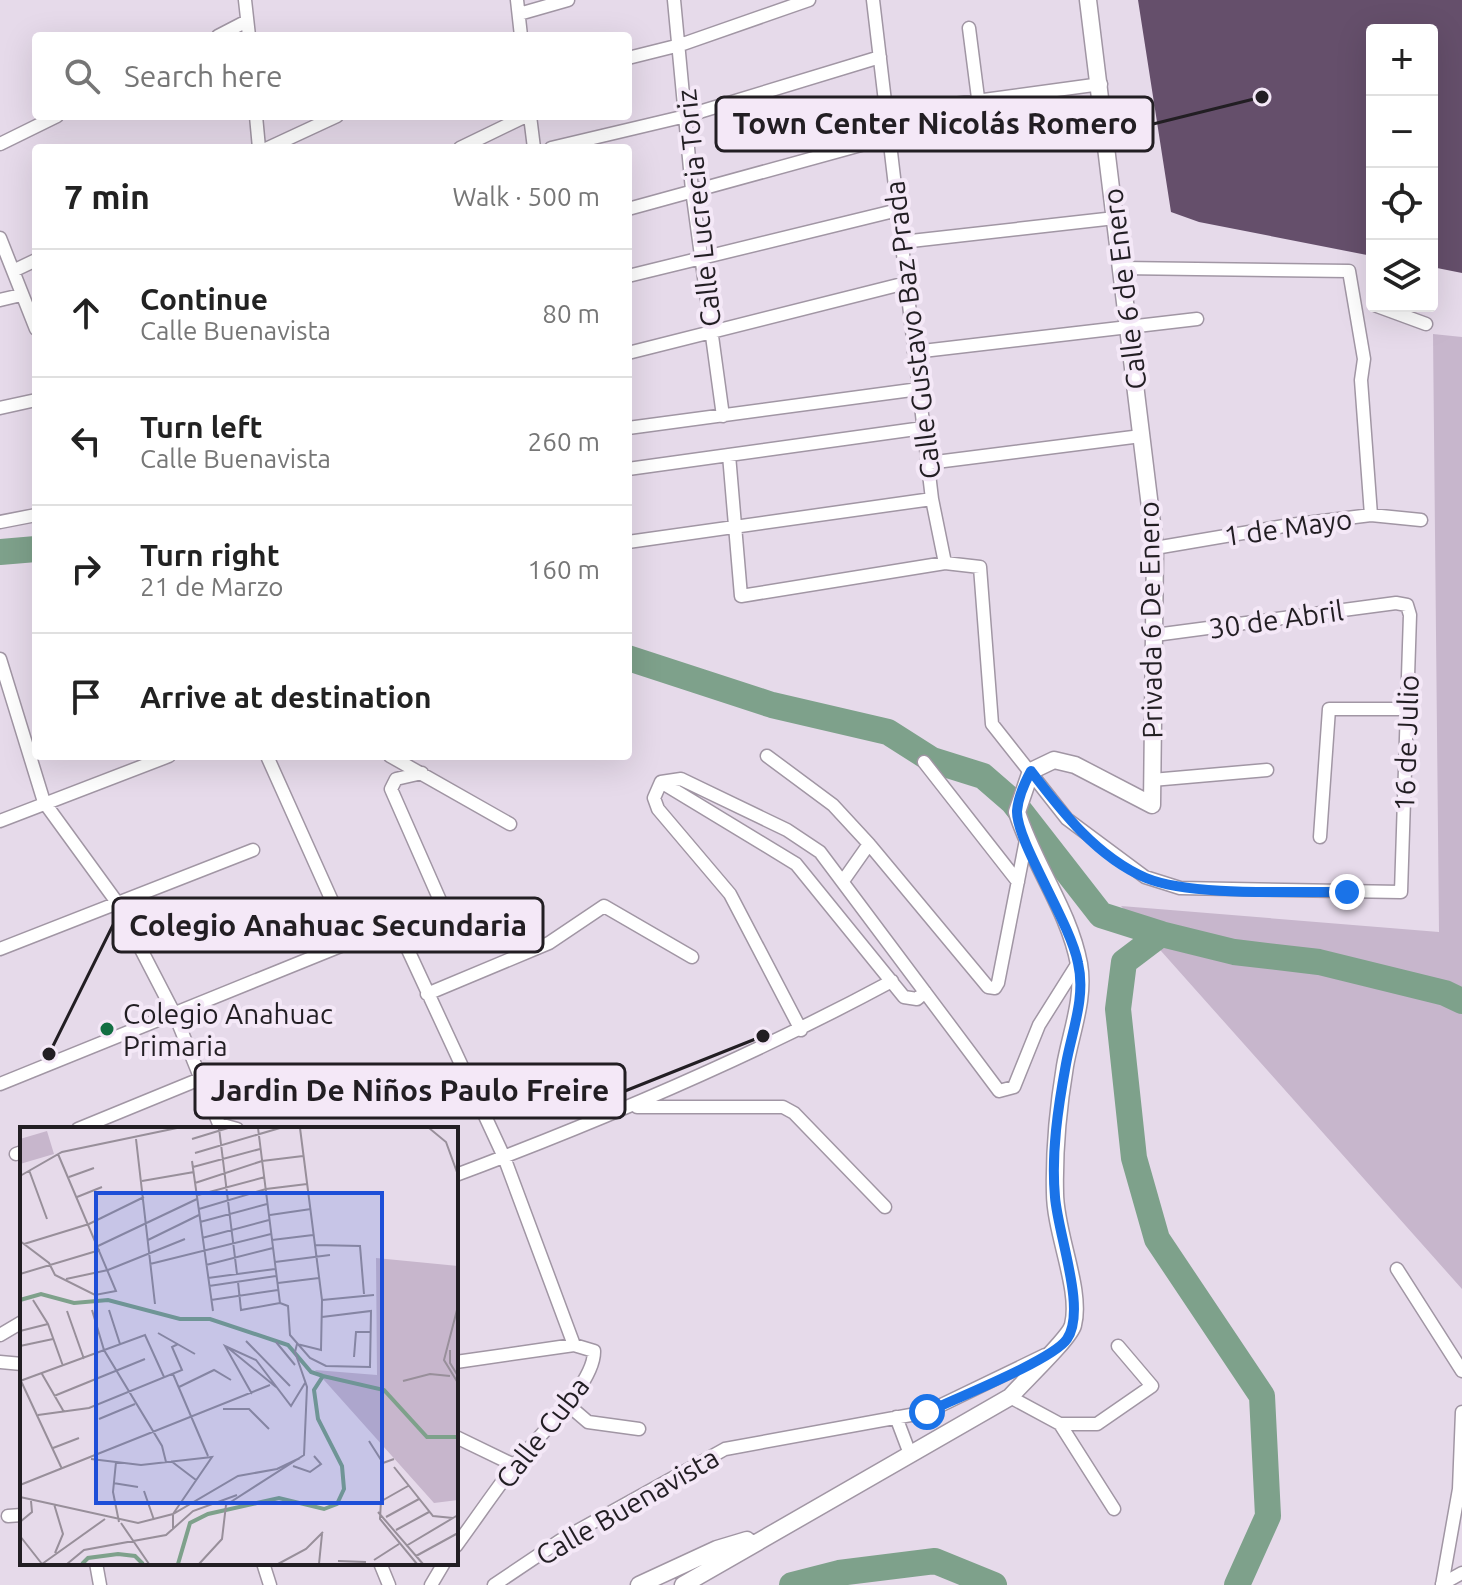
<!DOCTYPE html>
<meta charset="utf-8">
<style>
:root{--surface:#fff;--page:#f6f6f6;--text:#222;--muted:#767676;--line:#e0e0e0}
body{margin:0;font-family:Ubuntu,sans-serif;background:var(--page);color:var(--text)}
.controls{position:absolute;right:24px;top:24px;display:grid;overflow:hidden;border-radius:8px;box-shadow:0 8px 32px #0002}
.controls button{width:72px;height:72px;display:grid;place-items:center;padding:0;border:0;border-bottom:2px solid var(--line);background:var(--surface);color:var(--text);font:40px sans-serif}
.stop{position:absolute;width:24px;height:24px;margin:-18px;border:6px solid #1a73e8;border-radius:50%;background:#fff}
.stop.end{background:#1a73e8;border-color:#fff;box-shadow:0 2px 8px #0008}
.list{margin:0;padding:0;list-style:none}
h2{display:flex;justify-content:space-between;align-items:center;height:104px;margin:0;padding:0 32px;font-size:34px}
h2 small{font-size:26px;font-weight:400;color:var(--muted)}
.list li{display:grid;grid-template-columns:52px 1fr auto;gap:24px;align-items:center;box-sizing:border-box;height:128px;padding:0 32px;border-top:2px solid var(--line)}
.list b{display:block;font-size:30px;white-space:nowrap}
.list p{margin:0;font-size:26px;white-space:nowrap;color:var(--muted)}
.list em{font-size:26px;font-style:normal;color:var(--muted)}
.icon{flex:none;width:44px;height:44px;fill:none;stroke:currentColor;stroke-width:2;stroke-linecap:round;stroke-linejoin:round}
.map{position:relative;flex:none;width:1462px;height:1585px;overflow:hidden}
.search{position:absolute;background:var(--surface);box-shadow:0 8px 32px #0002;left:32px;top:32px;width:600px;height:88px;display:flex;align-items:center;gap:20px;box-sizing:border-box;padding:0 28px;border-radius:8px;color:var(--muted);font-size:30px}
.panel{position:absolute;background:var(--surface);box-shadow:0 8px 32px #0002;left:32px;top:144px;width:600px;height:616px;border-radius:8px}
.map>svg:first-child{display:block}
.green{fill:#c7b6cc}
.lines{fill:none;stroke-linecap:round;stroke-linejoin:round}
.river{stroke:#7ea18b;stroke-width:26}
.building{fill:#654f6b}
.minor-casing{stroke:#a196a4;stroke-width:15}
.tertiary-casing{stroke:#a196a4;stroke-width:19}
.minor{stroke:#fff;stroke-width:12}
.tertiary{stroke:#fff;stroke-width:16}
.route{stroke:#1a73e8;stroke-width:10}
.poi-dot{fill:#136f43;stroke:#f4e8f7;stroke-width:3}
.labels{text-anchor:middle;dominant-baseline:central;stroke-width:8;stroke-linejoin:round;paint-order:stroke}
.street-label{font-size:28px;fill:#221e23;stroke:#f4e8f7}
.poi-label{font-size:28px;fill:#221e23;stroke:#f4e8f7;text-anchor:start}
.inset-river{fill:none;stroke:#7ea18b;stroke-width:4}
.inset-road{fill:none;stroke:#988f9a;stroke-width:2}
.view{fill:#1d4ed8;fill-opacity:0.15;stroke:#1d4ed8;stroke-width:4}
.inset-edge{fill:none;stroke:#221e23;stroke-width:4}
.leader{fill:none;stroke:#221e23;stroke-width:3}
.callout-dot{fill:#221e23;stroke:#f4e8f7;stroke-width:3}
.callout{fill:#f4e8f7;stroke:#221e23;stroke-width:3}
.callout-label{font-size:30px;text-anchor:middle;font-weight:bold;fill:#221e23}
</style>
<div class="map">
<svg width="1462" height="1585" viewBox="0 0 1462 1585">
<rect width="100%" height="100%" fill="#e6daea"/>
<!-- green -->
<path class="green" d="M1433,334l29,3v952l-341,-383 318,26z"/>
<g class="lines">
<!-- river -->
<path class="river" d="M0,552l36,-3
M628,658l144,47 116,27 44,28 51,16 30,26 88,113 60,19
M792,1585l47,-12 96,-12 59,24
M1237,1585l31,-69 -6,-120 -105,-157 -23,-81 -16,-149 6,-47 37,-28 73,18 85,10 126,31 17,8"/>
</g>
<!-- building -->
<path class="building" d="M1138,0h324v273l-30,-6v-237h-60v226l-173,-34 -28,-10z"/>
<g class="lines">
<!-- minor casing -->
<g class="minor-casing">
<path id="minor" d="M245,0l4,36
M517,0l4,36
M674,0l18,190 31,226
M873,0l59,499 13,64
M519,14l49,-14
M969,28l9,70
M218,36l29,-15
M628,58l52,-13 129,-45
M887,113l214,-29
M256,116l3,32
M530,116l4,32
M0,144l57,-28
M268,148l69,-32
M460,148l66,-32
M551,148l135,-32 194,-59
M628,209l262,-72
M0,238l36,91
M902,242l213,-24
M1121,268l228,3 15,88 -3,21 10,135
M13,271l23,-11
M628,276l270,-66
M0,300l21,-5
M1377,306l49,18
M914,352l283,-33
M628,353l278,-70
M0,408l36,-8
M628,428l291,-39
M729,455l12,141 204,-33 35,4 12,157 75,95 78,58 35,11 221,4 9,-277 -3,-10 -11,-2 -241,32
M928,463l213,-27
M628,469l295,-41
M0,522l36,-7
M628,542l304,-43
M1155,548l135,-23 81,-10 50,5
M0,659l44,143 72,99 59,114 44,109 18,5
M267,756l83,185
M390,756l120,68
M767,756l66,49 36,39 119,143 7,1 3,-5 28,-143
M924,762l94,120
M1152,780l115,-10
M661,782l135,82 108,133 13,2 8,-7
M0,821l169,-65
M1320,837l9,-128h78
M843,881l26,-37
M396,924l108,233 70,188
M0,949l253,-99
M427,994l122,-51 55,-37 88,51
M801,1030l-71,-136 -72,-85 -4,-11 7,-16 20,-3 106,51 33,22 179,239 15,-4 25,-62 39,-62
M0,1084l442,-179 -51,-116 5,-10 26,-6
M637,1107h146l11,6 91,94
M78,1129l122,-50
M16,1154l6,-2
M456,1175c149,-56 295,-118 436,-194
M1397,1269l65,102
M0,1335l22,-13
M0,1362l22,2
M456,1362l118,-17 20,6c1,33 -59,88 -80,115 -20,26 -39,54 -58,80
M1010,1397l50,27h37l55,-38 -34,-40
M567,1404l21,18 51,7
M896,1417l14,37
M1060,1424l54,85
M456,1437l58,28
M8,1516l14,-1
M96,1563l4,22
M263,1563l7,22
M380,1563l9,22
M1442,1584l20,-11
M431,1585l13,-22
M494,1585l67,-45 164,-91 202,-37 118,-57
M1442,1585l17,-96 3,-77"/>
</g>
<!-- tertiary casing -->
<g class="tertiary-casing">
<path id="tertiary" d="M639,1585l78,-36 30,-9
M683,1585l327,-188c13,-15 60,-59 63,-72 9,-35 -18,-92 -18,-132 -1,-42 3,-85 10,-127 6,-34 20,-68 14,-102 -10,-54 -46,-100 -62,-152l14,-41 23,-11 21,5 77,40 3,-257 -67,-548"/>
</g>
<!-- minor -->
<use href="#minor" class="minor"/>
<!-- tertiary -->
<use href="#tertiary" class="tertiary"/>
</g>
<g class="lines">
<!-- route -->
<path class="route" d="M927,1412c27,-13 126,-52 140,-73 20,-29 -9,-104 -12,-142 -4,-43 3,-90 11,-133 6,-33 20,-67 12,-101 -8,-41 -62,-122 -61,-152 1,-13 8,-29 14,-40 31,41 66,86 115,107 47,19 147,13 201,14"/>
</g>
<!-- markers -->
<circle class="poi-dot" cx="107" cy="1029" r="8"/>
<g class="labels">
<!-- street labels -->
<g class="street-label">
<text transform="translate(698 208) rotate(-96)">Calle Lucrecia Toriz</text>
<text transform="translate(1124 289) rotate(-97)">Calle 6 de Enero</text>
<text transform="translate(912 330) rotate(-97)">Calle Gustavo Baz Prada</text>
<text transform="translate(1288 527) rotate(-8)">1 de Mayo</text>
<text transform="translate(1276 619) rotate(-8)">30 de Abril</text>
<text transform="translate(1150 620) rotate(-91)">Privada 6 De Enero</text>
<text transform="translate(1406 743) rotate(-88)">16 de Julio</text>
<text transform="translate(542 1432) rotate(-52)">Calle Cuba</text>
<text transform="translate(627 1506) rotate(-30)">Calle Buenavista</text>
</g>
<!-- poi labels -->
<g class="poi-label">
<text x="123" y="1013">Colegio Anahuac<tspan x="123" dy="32">Primaria</tspan></text>
</g>
</g>
<!-- overview -->
<g transform="translate(20 1127)">
<rect width="438" height="438" fill="#e6daea"/>
<path d="M27,4l7,23 -34,10v-25zM356,131l82,8v234l-24,3 -119,-133 62,5z" fill="#c7b6cc"/>
<path class="inset-river" d="M0,173l21,-6 33,9 34,-3 72,19h30l78,26 23,27 12,4M62,437l6,-6 30,-4 17,2 8,8M158,437l12,-41 18,-9 71,-16 45,11 13,-5 7,-15 -2,-23 -24,-47 -4,-29 9,-14 61,14 43,47h31"/>
<path class="inset-road" d="M199,1l18,146M238,1l22,175M409,1l17,14 12,33M116,12l19,165M172,12l36,-11M175,26l85,-25M172,34l21,150M173,40l67,-18M9,43l18,49M0,49l42,-24 115,-24M49,50l25,-9M122,54l52,-9M175,56l67,-22 41,-5M178,68l67,-18M57,70l25,-10M179,82l67,-20 41,-5M250,88l41,-6M180,95l67,-18M182,111l67,-18M128,113l51,-25M252,113l41,-5M0,114l29,22 6,12 40,20 21,-4 -58,-137M4,117l65,-20 55,-27M295,118l45,1 4,48M78,119l99,-47M255,135l55,-7M130,137l121,-30M186,138l67,-17M0,147l80,-24M188,151l67,-9M46,152l42,-9 77,-31M218,155l3,28 39,-7M258,156l41,-5M189,159l67,-10M13,173l15,24 15,42M191,173l67,-10M302,173l52,-5M260,176l8,3 2,29 20,23 16,8 44,1 1,-56 -49,6M438,179l-14,54 14,23M72,183l12,40 58,96 4,16M89,183l11,34M47,184l17,48M0,204l28,-7M138,206l37,21M226,214l44,45M256,215l19,23M277,217l24,6 1,-50 -22,-172M0,219l33,-7M207,220l49,40M430,223v13l8,13M334,230l2,-25h15M22,247l22,38M153,247l35,82M0,254l125,-46 19,42M1,254l41,88M383,254l27,-7 20,2M159,260l35,-17 17,10M232,267l-27,-48 31,14 35,46 14,-23M34,269l91,-37M203,282h26l20,20M18,288l51,-7 93,-38 -10,-23 6,-3M79,292l36,-15M349,314l14,22 11,-4M33,321l26,-10M71,332l50,6 71,-8 -39,57v15M151,334l25,19M96,335l-3,30 6,30M363,336l-3,56 37,45M273,339l17,6 11,-8 -7,-8M374,340l39,49 20,2M93,356l25,4M0,358l250,-100M124,364l10,29M0,370l118,26 35,-9 65,-38 39,-7 23,-11M358,376l30,-17M34,377l9,30 -8,19M358,385l45,52M366,390l33,-18M0,395l12,-10 -1,-11M101,396l28,41M376,403l33,-18M0,409l22,28M386,419l52,-31M396,429l42,-23M354,433l25,-16M318,434l28,1M22,437l63,-45M47,437l17,-14 82,-15 27,-24 44,-16M179,437l23,-25 4,-34 78,-50 3,-68 -12,-35 2,-8M258,437l28,-15 17,-17M299,437l3,-30"/>
<path class="view" d="M76,66h286v310h-286z"/>
<rect width="438" height="438" class="inset-edge"/>
</g>
<!-- callouts -->
<path class="leader" d="M1262 97L1153 124M49 1054L113 925M763 1036L625 1091"/>
<g class="callout-dot">
<circle cx="1262" cy="97" r="8"/>
<circle cx="49" cy="1054" r="8"/>
<circle cx="763" cy="1036" r="8"/>
</g>
<g class="callout">
<rect x="716" y="97" width="437" height="54" rx="8"/>
<rect x="113" y="898" width="430" height="54" rx="8"/>
<rect x="195" y="1064" width="430" height="54" rx="8"/>
</g>
<g class="callout-label">
<text x="935" y="134">Town Center Nicolás Romero</text>
<text x="328" y="936">Colegio Anahuac Secundaria</text>
<text x="410" y="1101">Jardin De Niños Paulo Freire</text>
</g>
</svg>
<div class="controls">
<button>+</button>
<button>−</button>
<button><svg class="icon" aria-label="locate" viewBox="0 0 24 24"><circle cx="12" cy="12" r="6"/><path d="M12 2v4M12 18v4M2 12h4M18 12h4"/></svg></button>
<button><svg class="icon" aria-label="layers" viewBox="0 0 24 24"><path d="M12 4l9 5-9 5-9-5zM3 14l9 5 9-5"/></svg></button>
</div>
<div class="stop" style="left:927px;top:1412px"></div>
<div class="stop end" style="left:1347px;top:892px"></div>
<div class="search"><svg class="icon" aria-label="search" viewBox="0 0 24 24"><circle cx="10" cy="10" r="6"/><path d="M15 15l6 6"/></svg>Search here</div>
<section class="panel">
<h2>7 min<small>Walk · 500 m</small></h2>
<ul class="list">
<li><svg class="icon" aria-label="ahead" viewBox="0 0 24 24"><path d="M12 20V5M6 11l6-6 6 6"/></svg><div><b>Continue</b><p>Calle Buenavista</p></div><em>80 m</em></li>
<li><svg class="icon" aria-label="left" viewBox="0 0 24 24"><path d="M17 20v-9H6M10 6l-5 5 5 5"/></svg><div><b>Turn left</b><p>Calle Buenavista</p></div><em>260 m</em></li>
<li><svg class="icon" aria-label="right" viewBox="0 0 24 24"><path d="M7 20v-9h11M14 6l5 5-5 5"/></svg><div><b>Turn right</b><p>21 de Marzo</p></div><em>160 m</em></li>
<li><svg class="icon" aria-label="arrive" viewBox="0 0 24 24"><path d="M6 21V4h12l-3 4 3 4H6"/></svg><div><b>Arrive at destination</b></div></li>
</ul>
</section>
</div>
